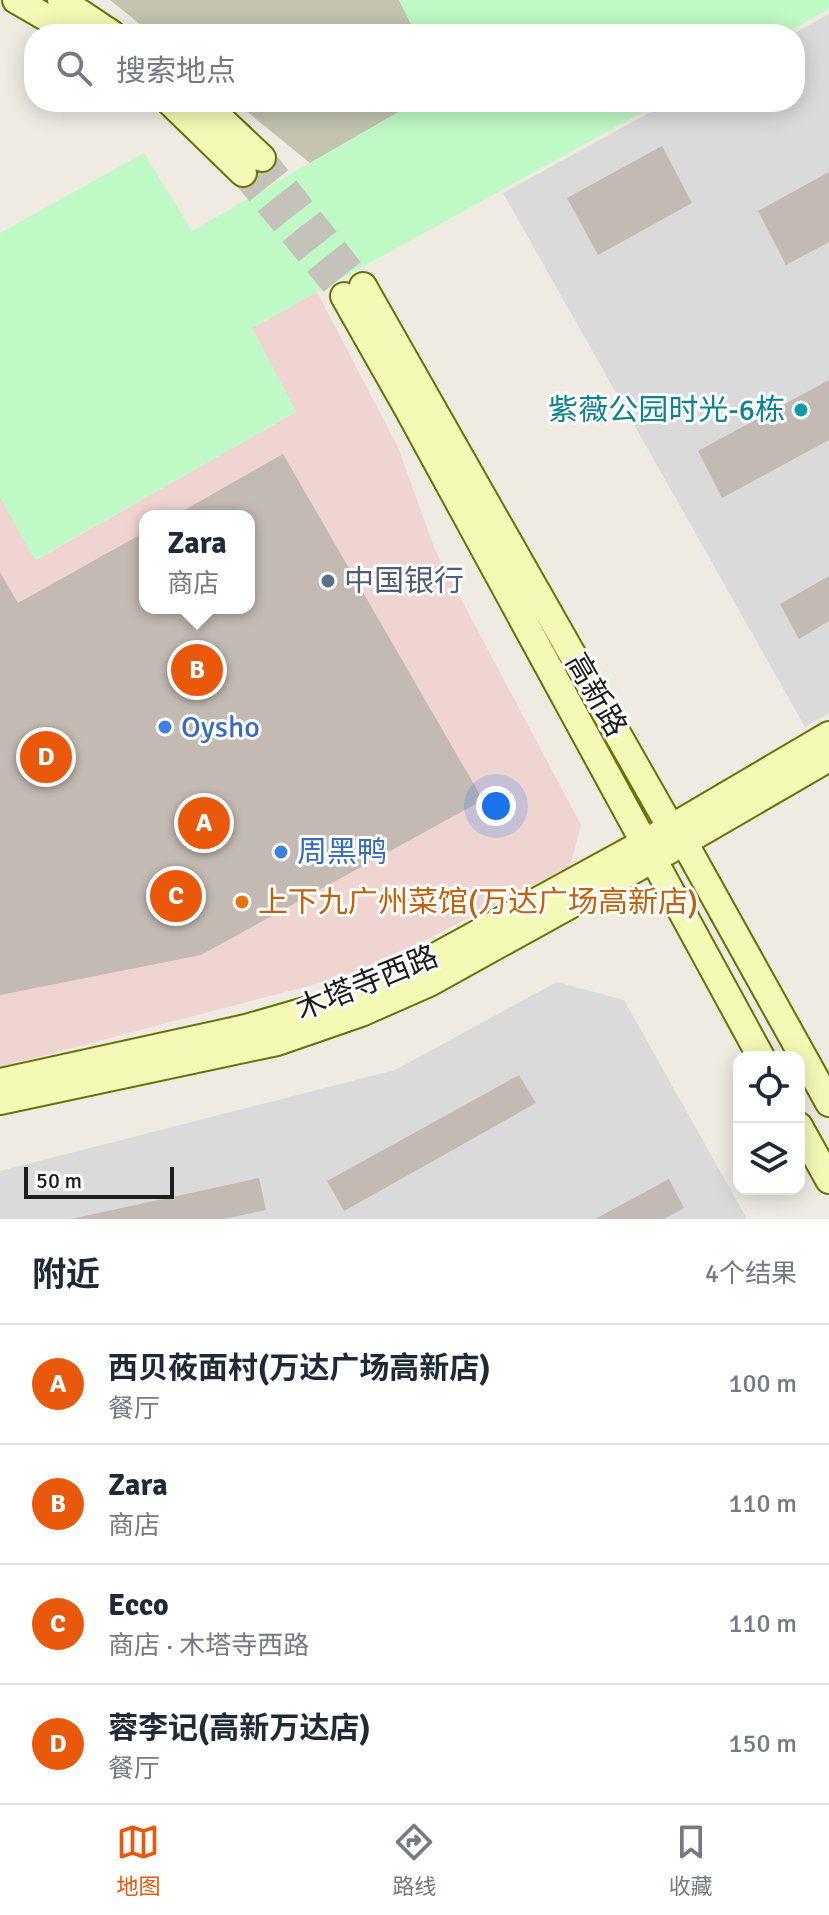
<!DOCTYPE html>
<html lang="zh">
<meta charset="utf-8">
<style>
:root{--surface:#fff;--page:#f2f2f3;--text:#1f2937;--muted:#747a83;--line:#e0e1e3;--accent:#ea580c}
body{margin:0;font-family:Signika,"Noto Sans SC",sans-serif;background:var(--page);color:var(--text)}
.controls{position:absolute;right:24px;bottom:24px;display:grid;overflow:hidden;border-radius:16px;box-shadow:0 4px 20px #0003}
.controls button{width:72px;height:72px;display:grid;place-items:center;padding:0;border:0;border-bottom:2px solid var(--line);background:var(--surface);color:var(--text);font:40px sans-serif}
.scale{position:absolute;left:24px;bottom:20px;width:150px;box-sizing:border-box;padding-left:8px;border:4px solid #1d1d1d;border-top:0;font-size:22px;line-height:28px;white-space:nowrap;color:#1d1d1d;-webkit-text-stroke:6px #fff;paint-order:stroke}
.you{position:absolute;left:496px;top:806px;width:28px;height:28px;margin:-20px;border:6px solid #fff;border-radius:50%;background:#1a73e8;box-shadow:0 0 0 12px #1a73e833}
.badge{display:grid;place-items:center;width:52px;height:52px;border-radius:50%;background:var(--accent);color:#fff;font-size:26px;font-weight:700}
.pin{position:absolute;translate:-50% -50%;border:4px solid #fff;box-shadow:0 2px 8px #0006}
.popup{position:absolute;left:139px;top:510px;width:116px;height:104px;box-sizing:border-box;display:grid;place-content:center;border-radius:16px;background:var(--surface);filter:drop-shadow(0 2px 6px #0005);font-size:26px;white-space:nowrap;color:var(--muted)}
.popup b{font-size:30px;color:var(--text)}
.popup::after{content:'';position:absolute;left:50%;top:100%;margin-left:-16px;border:16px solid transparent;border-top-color:var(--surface)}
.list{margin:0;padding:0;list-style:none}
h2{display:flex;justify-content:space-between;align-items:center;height:104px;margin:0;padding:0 32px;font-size:34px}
h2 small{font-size:26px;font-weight:400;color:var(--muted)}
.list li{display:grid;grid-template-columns:52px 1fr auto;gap:24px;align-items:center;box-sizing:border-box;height:120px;padding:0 32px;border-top:2px solid var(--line)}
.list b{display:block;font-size:30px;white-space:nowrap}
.list p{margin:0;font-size:26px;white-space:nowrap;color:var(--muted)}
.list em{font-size:26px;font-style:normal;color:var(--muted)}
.icon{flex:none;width:44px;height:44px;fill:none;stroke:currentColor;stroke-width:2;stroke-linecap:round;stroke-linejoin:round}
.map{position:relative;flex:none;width:829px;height:1219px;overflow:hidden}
.search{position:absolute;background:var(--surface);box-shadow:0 4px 20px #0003;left:24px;right:24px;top:24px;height:88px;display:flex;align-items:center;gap:20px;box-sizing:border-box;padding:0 28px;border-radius:32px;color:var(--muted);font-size:30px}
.sheet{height:584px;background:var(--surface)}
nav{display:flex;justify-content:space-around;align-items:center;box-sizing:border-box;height:112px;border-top:2px solid var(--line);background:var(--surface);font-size:22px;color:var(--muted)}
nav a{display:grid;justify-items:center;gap:4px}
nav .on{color:var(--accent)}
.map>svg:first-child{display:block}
.residential{fill:#dbdada}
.commercial{fill:#f0d4d2;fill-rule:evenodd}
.construction{fill:#c3c3af}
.park{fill:#bff9c6}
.building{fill:#c3bab3}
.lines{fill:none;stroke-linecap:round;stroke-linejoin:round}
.secondary-tunnel{stroke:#c5c2bb;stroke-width:26;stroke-dasharray:26 13;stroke-linecap:butt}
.secondary-casing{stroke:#657404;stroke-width:30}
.secondary{stroke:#f4f9b6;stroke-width:26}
.culture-dot{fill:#0f9aa8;stroke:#fff;stroke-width:3}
.service-dot{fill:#5c6f8a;stroke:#fff;stroke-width:3}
.shop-dot{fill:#3f7fe0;stroke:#fff;stroke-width:3}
.food-dot{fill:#e8710a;stroke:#fff;stroke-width:3}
.labels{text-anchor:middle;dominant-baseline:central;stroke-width:6;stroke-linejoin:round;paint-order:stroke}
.culture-label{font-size:30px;fill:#0d838f;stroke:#fff;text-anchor:end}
.service-label{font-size:30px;fill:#4e5e75;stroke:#fff;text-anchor:start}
.street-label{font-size:30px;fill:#1d1d1d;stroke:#fff}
.shop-label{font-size:30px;fill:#366cbe;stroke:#fff;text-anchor:start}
.food-label{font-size:30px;fill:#c56008;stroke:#fff;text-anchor:start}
</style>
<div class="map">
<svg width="829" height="1219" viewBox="0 0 829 1219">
<rect width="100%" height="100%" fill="#efebe3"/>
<!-- residential -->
<path class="residential" d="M829,14v699l-24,14 -302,-534 166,-91h126v-68h-2z
M557,982l67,18 123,219h-747v-48l395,-101z"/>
<!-- commercial -->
<path class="commercial" d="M317,292l81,155 37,103 146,275 -11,41 -205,105 -365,96v-570l36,63 260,-148 -44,-84zM145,516h104v92h-104z"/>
<!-- construction -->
<path class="construction" d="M110,0h289l17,34h-264z
M235,102h181l-106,61z"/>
<!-- park -->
<path class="park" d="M399,0h430v9l-45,25h-368z
M416,102h245l-409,226 44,84 -261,148 -35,-63v-264l144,-80 48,78z"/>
<!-- building -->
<path class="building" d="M662,146l30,57 -94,52 -31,-57z
M829,172v70l-43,23 -28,-54z
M829,380v60l-107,58 -24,-47z
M283,454l200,346 -282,155 -201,40v-423l18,31 127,-71v76h104v-92h-75z
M829,576v45l-30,18 -19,-35z
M519,1075l17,28 -192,108 -17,-30z
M259,1178l7,32 -42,9h-153z
M669,1179l15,29 -20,11h-69z"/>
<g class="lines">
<!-- secondary-tunnel -->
<path class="secondary-tunnel" d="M262,158l101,128
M243,173l101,123"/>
<!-- secondary casing -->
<g class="secondary-casing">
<path id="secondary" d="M16,0l59,34
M61,0l51,34
M170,102l73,71
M203,102l59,56
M363,286l308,542 13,14 145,261
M344,296l64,113 353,648
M0,1082l246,-54 90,-26 86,-38 249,-136 158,-93
M0,1101l277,-59 84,-29 68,-30 255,-141 145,-84
M799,1126l30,54"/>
</g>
<!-- secondary -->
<use href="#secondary" class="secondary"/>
</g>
<!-- markers -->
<circle class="culture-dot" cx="801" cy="410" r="8"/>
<circle class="service-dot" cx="328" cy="581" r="8"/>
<g class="shop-dot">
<circle cx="165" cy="727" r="8"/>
<circle cx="281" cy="852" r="8"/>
</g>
<circle class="food-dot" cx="242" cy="902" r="8"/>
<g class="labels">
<!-- culture labels -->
<g class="culture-label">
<text x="785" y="410">紫薇公园时光-6栋</text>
</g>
<!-- service labels -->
<g class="service-label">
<text x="344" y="581">中国银行</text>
</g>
<!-- street labels -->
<g class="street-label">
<text transform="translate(596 695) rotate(60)">高新路</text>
<text transform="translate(367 983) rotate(-22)">木塔寺西路</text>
</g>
<!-- shop labels -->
<g class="shop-label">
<text x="181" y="727">Oysho</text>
<text x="297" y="852">周黑鸭</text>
</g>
<!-- food labels -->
<g class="food-label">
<text x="258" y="902">上下九广州菜馆(万达广场高新店)</text>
</g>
</g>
</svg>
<div class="controls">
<button><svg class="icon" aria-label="locate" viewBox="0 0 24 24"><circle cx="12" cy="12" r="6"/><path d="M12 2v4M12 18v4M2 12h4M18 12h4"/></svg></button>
<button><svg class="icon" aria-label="layers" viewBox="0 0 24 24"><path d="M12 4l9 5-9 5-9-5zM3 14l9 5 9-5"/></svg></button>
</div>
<div class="scale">50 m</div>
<div class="you"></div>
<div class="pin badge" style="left:204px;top:823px">A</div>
<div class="pin badge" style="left:197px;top:670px">B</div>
<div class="popup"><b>Zara</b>商店</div>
<div class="pin badge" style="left:176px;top:896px">C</div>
<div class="pin badge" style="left:46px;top:757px">D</div>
<div class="search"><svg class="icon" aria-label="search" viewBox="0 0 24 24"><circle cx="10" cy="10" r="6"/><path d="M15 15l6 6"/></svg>搜索地点</div>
</div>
<section class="sheet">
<h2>附近<small>4个结果</small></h2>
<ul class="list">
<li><span class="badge">A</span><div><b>西贝莜面村(万达广场高新店)</b><p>餐厅</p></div><em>100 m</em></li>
<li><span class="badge">B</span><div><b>Zara</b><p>商店</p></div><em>110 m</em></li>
<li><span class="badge">C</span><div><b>Ecco</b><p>商店 · 木塔寺西路</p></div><em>110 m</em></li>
<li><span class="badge">D</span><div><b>蓉李记(高新万达店)</b><p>餐厅</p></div><em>150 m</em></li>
</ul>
</section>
<nav>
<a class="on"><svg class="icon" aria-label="map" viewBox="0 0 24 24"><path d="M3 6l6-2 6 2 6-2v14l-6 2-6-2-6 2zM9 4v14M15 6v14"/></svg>地图</a>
<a><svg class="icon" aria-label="directions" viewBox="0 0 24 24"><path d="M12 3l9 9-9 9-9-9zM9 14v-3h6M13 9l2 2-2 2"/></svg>路线</a>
<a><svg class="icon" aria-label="saved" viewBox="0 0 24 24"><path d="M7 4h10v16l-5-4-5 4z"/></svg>收藏</a>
</nav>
